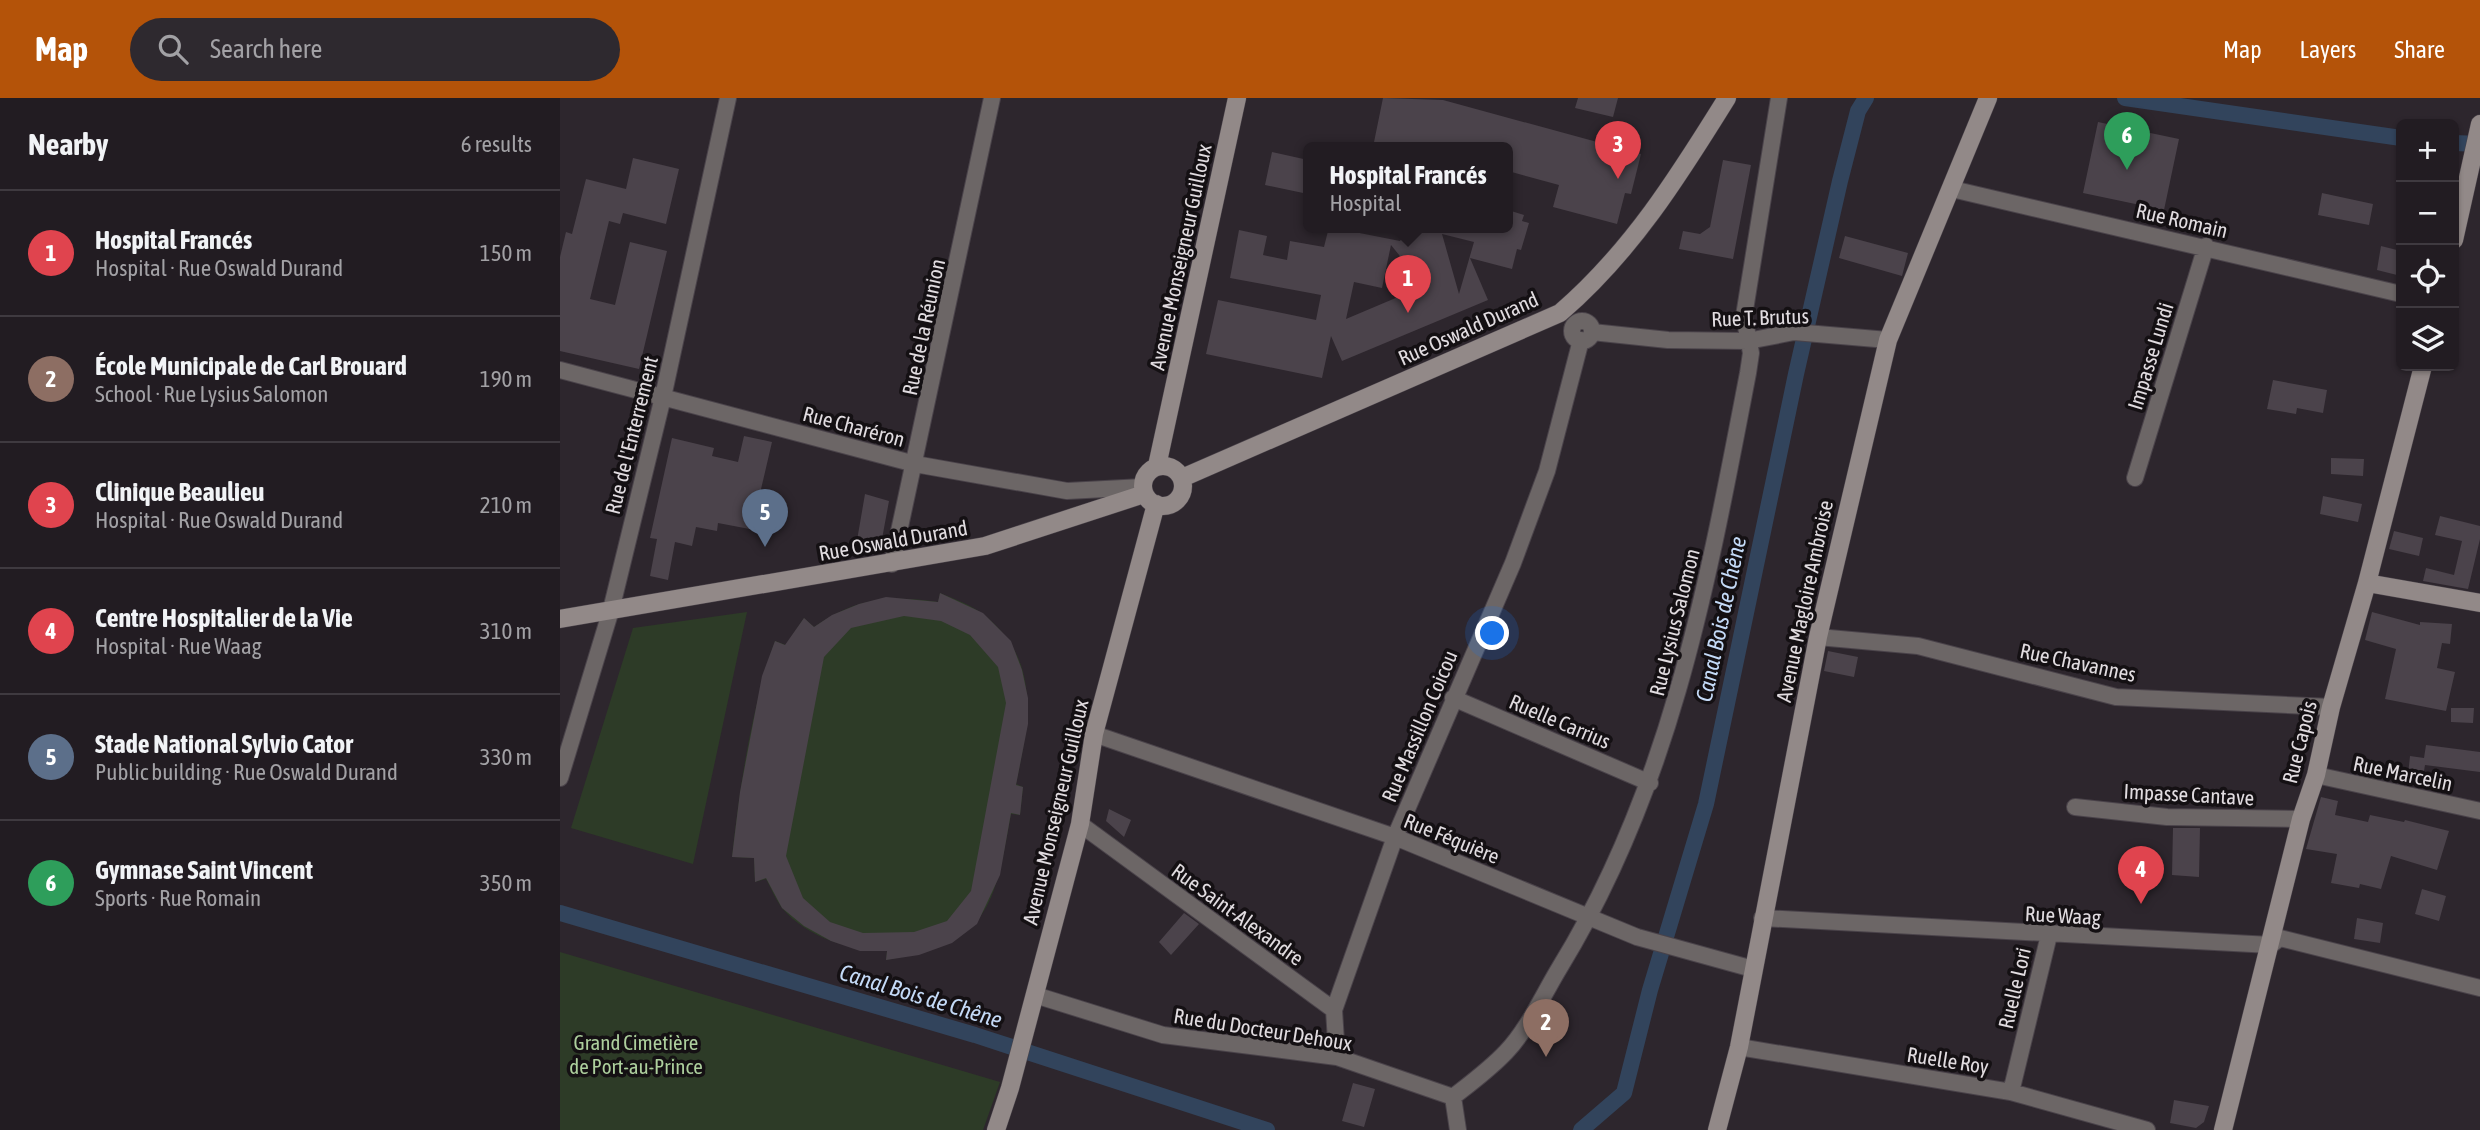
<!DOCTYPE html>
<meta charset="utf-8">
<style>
:root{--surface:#221c22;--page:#2e292f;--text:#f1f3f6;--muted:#a2a1a5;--line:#3f3a40;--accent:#b45309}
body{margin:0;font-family:"Asap Condensed",sans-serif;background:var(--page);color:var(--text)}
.controls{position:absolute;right:21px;top:21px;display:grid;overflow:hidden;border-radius:10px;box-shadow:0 2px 5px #0004}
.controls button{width:63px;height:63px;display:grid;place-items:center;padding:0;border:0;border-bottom:2px solid var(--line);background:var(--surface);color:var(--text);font:35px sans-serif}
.you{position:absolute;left:933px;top:536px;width:24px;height:24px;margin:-18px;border:5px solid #fff;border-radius:50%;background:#1a73e8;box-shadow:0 0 0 10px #1a73e833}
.badge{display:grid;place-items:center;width:46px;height:46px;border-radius:50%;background:var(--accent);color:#fff;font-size:23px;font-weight:700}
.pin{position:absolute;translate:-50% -58px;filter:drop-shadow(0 2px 4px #0008)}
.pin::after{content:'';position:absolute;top:37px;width:24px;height:21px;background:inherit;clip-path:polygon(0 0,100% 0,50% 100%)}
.popup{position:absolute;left:743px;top:44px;width:210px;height:91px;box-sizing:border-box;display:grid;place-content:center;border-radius:10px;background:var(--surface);filter:drop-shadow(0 2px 5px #0005);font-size:23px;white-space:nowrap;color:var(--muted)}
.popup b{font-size:26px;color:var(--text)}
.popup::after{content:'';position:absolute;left:50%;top:100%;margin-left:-14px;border:14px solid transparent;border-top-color:var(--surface)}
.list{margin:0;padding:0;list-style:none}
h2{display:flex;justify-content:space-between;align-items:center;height:91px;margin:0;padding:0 28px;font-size:30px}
h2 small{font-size:23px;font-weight:400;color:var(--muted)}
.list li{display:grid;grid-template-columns:46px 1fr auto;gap:21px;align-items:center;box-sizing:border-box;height:126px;padding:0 28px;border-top:2px solid var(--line)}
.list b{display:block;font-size:26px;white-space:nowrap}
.list p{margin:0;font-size:23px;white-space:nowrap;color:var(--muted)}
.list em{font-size:23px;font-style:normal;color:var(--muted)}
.icon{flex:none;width:38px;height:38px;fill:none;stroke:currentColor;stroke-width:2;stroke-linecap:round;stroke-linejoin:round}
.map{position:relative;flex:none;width:1920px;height:1032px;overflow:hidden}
header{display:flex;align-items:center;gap:42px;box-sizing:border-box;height:98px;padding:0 35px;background:var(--accent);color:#fff}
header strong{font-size:33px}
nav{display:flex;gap:38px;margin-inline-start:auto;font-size:24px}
.search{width:490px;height:63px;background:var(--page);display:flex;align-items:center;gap:18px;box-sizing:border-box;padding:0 24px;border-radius:38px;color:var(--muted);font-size:26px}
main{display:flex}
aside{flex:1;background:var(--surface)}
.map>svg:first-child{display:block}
.green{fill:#2d3b27}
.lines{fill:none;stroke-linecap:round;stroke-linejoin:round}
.canal{stroke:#32445c;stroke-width:16}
.building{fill:#4b434b;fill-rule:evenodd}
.street-casing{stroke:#4a434a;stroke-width:18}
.secondary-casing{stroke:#4a434a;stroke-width:19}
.street{stroke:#6c6666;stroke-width:16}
.secondary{stroke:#928988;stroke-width:18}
.labels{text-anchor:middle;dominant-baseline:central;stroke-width:7;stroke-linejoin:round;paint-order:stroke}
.street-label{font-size:21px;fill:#e1dce0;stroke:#141013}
.park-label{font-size:21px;fill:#adcf9d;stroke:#141013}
.water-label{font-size:23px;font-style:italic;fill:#c4daf7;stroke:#141013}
</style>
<header>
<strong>Map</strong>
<div class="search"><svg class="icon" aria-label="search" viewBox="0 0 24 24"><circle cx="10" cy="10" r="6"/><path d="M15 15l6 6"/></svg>Search here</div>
<nav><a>Map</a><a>Layers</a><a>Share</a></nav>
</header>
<main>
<aside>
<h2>Nearby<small>6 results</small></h2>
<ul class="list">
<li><span class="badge" style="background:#e0444e">1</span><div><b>Hospital Francés</b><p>Hospital · Rue Oswald Durand</p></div><em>150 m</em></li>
<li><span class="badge" style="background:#8d6e63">2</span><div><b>École Municipale de Carl Brouard</b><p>School · Rue Lysius Salomon</p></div><em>190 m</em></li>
<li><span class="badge" style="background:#e0444e">3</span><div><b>Clinique Beaulieu</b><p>Hospital · Rue Oswald Durand</p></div><em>210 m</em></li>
<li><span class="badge" style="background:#e0444e">4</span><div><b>Centre Hospitalier de la Vie</b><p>Hospital · Rue Waag</p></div><em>310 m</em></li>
<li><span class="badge" style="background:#5c6f8a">5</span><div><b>Stade National Sylvio Cator</b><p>Public building · Rue Oswald Durand</p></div><em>330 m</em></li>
<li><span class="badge" style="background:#2e9e5b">6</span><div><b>Gymnase Saint Vincent</b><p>Sports · Rue Romain</p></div><em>350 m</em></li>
</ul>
</aside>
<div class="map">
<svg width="1920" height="1032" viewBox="0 0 1920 1032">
<rect width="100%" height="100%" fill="#2d262d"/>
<!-- green -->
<path class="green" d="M380,495c14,6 32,12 44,22 58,46 45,106 32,169l7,3 -3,28 -9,-1c-17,94 -22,129 -125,146l1,-9c-38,-1 -79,-13 -105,-43 -6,-8 -11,-20 -16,-29l-11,3 -1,-24 -22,-1c8,-73 19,-146 43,-216l11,4 18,-27 10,9c42,-29 74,-32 124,-25z
M187,514l-54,252 -122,-36 62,-200z
M0,854l440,130 -17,48h-423z"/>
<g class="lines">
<!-- canal -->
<path class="canal" d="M1565,0l276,40
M1894,45l26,1
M0,815l415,122 292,95
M1021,1032l43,-37 26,-103 56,-186 90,-430 44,-193 18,-70 8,-13"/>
</g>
<!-- building -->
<path class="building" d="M823,0l60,2 198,54 -10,40 -6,-1 -8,31 -64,-17 6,-22 -51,-14v-24h-135z
M1018,0h40l-5,19 -38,-9z
M1538,24l81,17 -15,71 -81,-17z
M712,54l36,8v34l-43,-9z
M73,60l46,11 -13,55 -43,-11 -3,11 -11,-3 -19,78 25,6 15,-63 37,9 -28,118 -79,-18v-94l6,-25 6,2 14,-55 40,10z
M1163,62l28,5 -18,94 -54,-10 4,-18 17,3 10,-7z
M1762,95l51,11 -4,21 -51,-10z
M948,112l16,5 -2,6 7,2 -8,27 -4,-1 -5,20 -42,-11 18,42 -146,61 -11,-25 -9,42 -116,-24 12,-54 98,20 5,-25 -91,-17 9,-48 28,6 -4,19 24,5 3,-19 34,6 5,-20 71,14 9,-14h99zM882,136l32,8 -15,52zM831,147l33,41 -78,33 8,-37 28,6z
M1285,138l63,17 -6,23 -63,-18z
M1821,148l20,5v25l-24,-6z
M1713,282l54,10 -4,23 -26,-5 -1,6 -29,-5z
M184,338l28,6 -17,73 12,2 -2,15 -47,-9 -1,8 -21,-4 -4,19 -17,-4 -7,38 -18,-4 7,-37 -7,-1 22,-100 42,10 -2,8 26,6z
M1771,360l33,1 -1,17 -32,-2z
M305,396l24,7 -7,38 -27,13z
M1763,398l39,8 -4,18 -38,-8z
M1880,418l40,10v13l-12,50 -45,-8 3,-13 28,7 8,-34 -27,-6z
M1834,433l29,7 -4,18 -30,-7z
M380,495l43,20 28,28 11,29 6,28v26l-12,61 7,2 -3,28 -9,-2 -11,62 -23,49 -25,19 -33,12 -33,5 1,-9h-27l-29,-10 -27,-15 -22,-18 -16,-30 -11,4 -1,-24 -22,-1 8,-65 22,-116 13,-35 10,4 19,-27 10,9 18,-12 27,-11 27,-7 52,5zM344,518l37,5 29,14 28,32 8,36 -35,188 -24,30 -33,11 -51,1 -33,-11 -27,-24 -17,-42 38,-199 27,-29z
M1812,514l48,13v-3l32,2 -2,20 -8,-1 -5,25 18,4 -9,39 -61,-12 11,-50 -31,-9z
M1268,553l30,6 -4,20 -30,-6z
M1891,610h23l-1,15 -22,-1z
M1866,647l54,7v20l-55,-7 -2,12 -15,-2 2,-19 14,2z
M1761,699l17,4 -3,14 33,7 2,-7 34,7 1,-2 44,11 -12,39 -46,-14 -10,33 -21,-5 -1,4 -28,-5 6,-29 -31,-5z
M549,711l22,11 -7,17 -18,-16z
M1613,730h27l-1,49 -27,-2z
M1862,791l24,7 -7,25 -24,-7z
M624,815l15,11 -28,31 -12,-13z
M1797,820l26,5 -3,20 -26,-4z
M793,985l22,6 -11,38 -22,-6z
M1614,1002l35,6 -5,16 -8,6 -26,-5z"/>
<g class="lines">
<!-- street casing -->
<g class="street-casing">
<path id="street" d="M1392,91l449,105
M1012 233a10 10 0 1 1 20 0a10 10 0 1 1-20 0Z
M1032,234l76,8 80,1 46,-9 94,8
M0,272l355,94 152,27 76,-4
M1575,380l71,-232
M332,466l100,-466
M1258,539l100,9 198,51 215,10
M893,600l197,85
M534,636l301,103 242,100 116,32
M1756,677l164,36
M0,680l51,-168 52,-213 65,-299
M1515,709l92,10 134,2
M520,726l254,186 3,47
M1202,820l509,27 9,-7 200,50
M475,897l128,40 174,22 116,40 5,33
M774,912l61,-173 118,-274 34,-92 34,-131
M1179,949l272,45 136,38
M1451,994l38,-157
M893,999c18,-14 37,-28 53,-45 22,-23 37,-57 54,-85 112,-183 148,-386 188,-594l3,-20 -7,-37 35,-218"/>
</g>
<!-- secondary casing -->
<g class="secondary-casing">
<path id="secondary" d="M1894,142l26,-116
M583 388a20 20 0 1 1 40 0a20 20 0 1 1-40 0Z
M597,368l80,-368
M622,380l378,-165c71,-61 118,-136 167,-215
M1807,485l113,20
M0,521l425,-73 159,-52
M436,1032l14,-42 70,-264 14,-90 62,-230
M1157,1032l22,-83 79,-410 70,-297 100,-242
M1663,1032l78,-311 15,-44 15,-68 36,-124 56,-217"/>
</g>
<!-- street -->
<use href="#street" class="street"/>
<!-- secondary -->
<use href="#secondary" class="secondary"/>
</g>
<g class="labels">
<!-- street labels -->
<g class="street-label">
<text transform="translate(1622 122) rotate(13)">Rue Romain</text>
<text transform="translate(620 159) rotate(-78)">Avenue Monseigneur Guilloux</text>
<text transform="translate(1200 219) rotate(-2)">Rue T. Brutus</text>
<text transform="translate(363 229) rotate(-78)">Rue de la Réunion</text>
<text transform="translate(908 230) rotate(-24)">Rue Oswald Durand</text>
<text transform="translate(1590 258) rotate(-73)">Impasse Lundi</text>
<text transform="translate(294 328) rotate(15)">Rue Charéron</text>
<text transform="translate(71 337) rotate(-76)">Rue de l'Enterrement</text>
<text transform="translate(333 442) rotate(-10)">Rue Oswald Durand</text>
<text transform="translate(1244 503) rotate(-78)">Avenue Magloire Ambroise</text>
<text transform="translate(1114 524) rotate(-76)">Rue Lysius Salomon</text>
<text transform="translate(1518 564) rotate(12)">Rue Chavannes</text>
<text transform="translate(1000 623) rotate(23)">Ruelle Carrius</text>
<text transform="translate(859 628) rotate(-67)">Rue Massillon Coicou</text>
<text transform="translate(1739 644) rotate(-76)">Rue Capois</text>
<text transform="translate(1843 675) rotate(12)">Rue Marcelin</text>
<text transform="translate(1629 696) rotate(3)">Impasse Cantave</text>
<text transform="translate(495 714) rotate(-77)">Avenue Monseigneur Guilloux</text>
<text transform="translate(892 740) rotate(22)">Rue Féquière</text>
<text transform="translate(678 816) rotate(36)">Rue Saint-Alexandre</text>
<text transform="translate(1503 817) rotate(3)">Rue Waag</text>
<text transform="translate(1454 890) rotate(-77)">Ruelle Lori</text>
<text transform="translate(703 931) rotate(9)">Rue du Docteur Dehoux</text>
<text transform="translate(1388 962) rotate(9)">Ruelle Roy</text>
</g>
<!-- park labels -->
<g class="park-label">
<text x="76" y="944">Grand Cimetière<tspan x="76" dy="24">de Port-au-Prince</tspan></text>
</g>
<!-- water labels -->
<g class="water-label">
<text transform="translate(1161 521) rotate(-78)">Canal Bois de Chêne</text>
<text transform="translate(361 898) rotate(17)">Canal Bois de Chêne</text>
</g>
</g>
</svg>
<div class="controls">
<button>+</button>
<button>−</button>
<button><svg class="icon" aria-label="locate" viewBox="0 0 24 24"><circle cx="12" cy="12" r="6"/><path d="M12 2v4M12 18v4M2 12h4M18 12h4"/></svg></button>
<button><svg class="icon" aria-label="layers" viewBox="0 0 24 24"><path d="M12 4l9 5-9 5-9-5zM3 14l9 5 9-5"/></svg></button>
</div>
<div class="you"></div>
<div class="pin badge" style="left:848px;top:215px;background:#e0444e">1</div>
<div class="popup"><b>Hospital Francés</b>Hospital</div>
<div class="pin badge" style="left:986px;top:959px;background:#8d6e63">2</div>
<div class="pin badge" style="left:1058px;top:81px;background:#e0444e">3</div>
<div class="pin badge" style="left:1581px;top:806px;background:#e0444e">4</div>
<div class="pin badge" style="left:205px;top:449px;background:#5c6f8a">5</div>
<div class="pin badge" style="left:1567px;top:72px;background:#2e9e5b">6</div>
</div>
</main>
